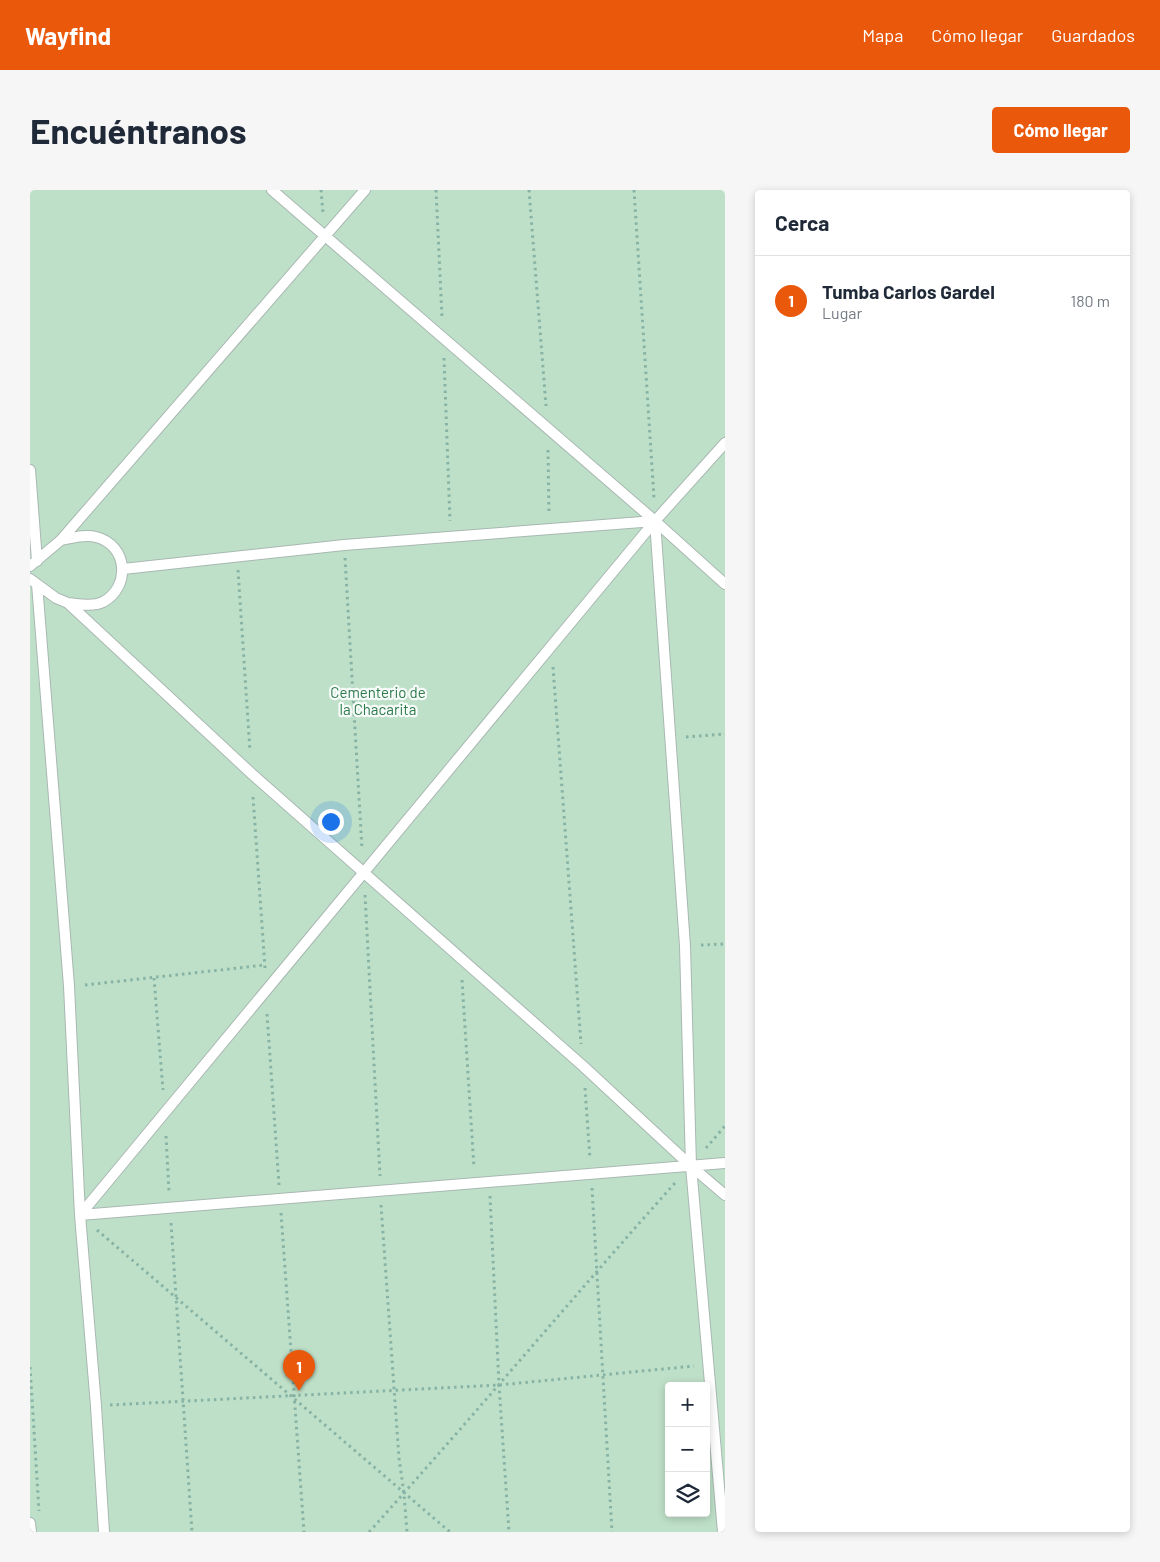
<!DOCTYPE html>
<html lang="es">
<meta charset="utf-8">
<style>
:root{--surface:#fff;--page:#f6f6f7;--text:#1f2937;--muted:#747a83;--line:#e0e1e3;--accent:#ea580c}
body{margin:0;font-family:Barlow,sans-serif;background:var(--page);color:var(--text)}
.controls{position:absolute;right:15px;bottom:15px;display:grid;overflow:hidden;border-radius:5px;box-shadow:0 2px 8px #0003}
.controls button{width:45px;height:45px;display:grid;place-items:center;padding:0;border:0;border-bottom:1px solid var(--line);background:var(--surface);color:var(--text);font:25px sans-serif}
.you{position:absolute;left:300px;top:631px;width:18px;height:18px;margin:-12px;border:4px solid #fff;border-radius:50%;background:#1a73e8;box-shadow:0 0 0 8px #1a73e833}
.badge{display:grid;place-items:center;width:32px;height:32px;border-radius:50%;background:var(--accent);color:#fff;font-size:16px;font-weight:700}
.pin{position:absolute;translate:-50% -41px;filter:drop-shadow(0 1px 2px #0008)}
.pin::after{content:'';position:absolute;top:26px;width:18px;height:15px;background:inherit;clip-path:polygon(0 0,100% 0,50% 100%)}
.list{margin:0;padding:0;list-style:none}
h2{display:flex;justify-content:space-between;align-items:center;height:65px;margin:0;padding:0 20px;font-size:21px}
h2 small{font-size:16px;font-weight:400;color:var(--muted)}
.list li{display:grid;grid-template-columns:32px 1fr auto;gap:15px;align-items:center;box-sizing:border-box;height:90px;padding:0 20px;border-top:1px solid var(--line)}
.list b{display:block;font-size:19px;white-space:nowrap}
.list p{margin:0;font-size:16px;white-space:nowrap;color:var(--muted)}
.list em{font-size:16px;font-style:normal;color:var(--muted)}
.icon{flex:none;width:28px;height:28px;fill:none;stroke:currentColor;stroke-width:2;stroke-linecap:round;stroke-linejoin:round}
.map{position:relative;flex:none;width:695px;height:1342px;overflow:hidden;border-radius:5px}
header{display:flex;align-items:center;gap:30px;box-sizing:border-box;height:70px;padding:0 25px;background:var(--accent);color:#fff}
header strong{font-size:24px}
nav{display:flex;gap:28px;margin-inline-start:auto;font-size:18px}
.intro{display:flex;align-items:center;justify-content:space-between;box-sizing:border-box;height:120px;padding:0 30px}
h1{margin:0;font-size:35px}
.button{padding:12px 22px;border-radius:5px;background:var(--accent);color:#fff;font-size:18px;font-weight:700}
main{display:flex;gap:30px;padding:0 30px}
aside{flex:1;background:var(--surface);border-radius:5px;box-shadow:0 2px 8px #0003}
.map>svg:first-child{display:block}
.green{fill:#bfe0c8;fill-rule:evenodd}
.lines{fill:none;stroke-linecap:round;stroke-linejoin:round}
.service-casing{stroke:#a8b8b2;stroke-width:12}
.path{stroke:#86b3a5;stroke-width:3;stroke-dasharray:2.5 4;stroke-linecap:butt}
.service{stroke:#fff;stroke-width:10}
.labels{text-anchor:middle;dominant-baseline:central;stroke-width:4.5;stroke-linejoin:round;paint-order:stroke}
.park-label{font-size:15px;fill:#2d7a4b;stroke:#f7fbf9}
</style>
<header>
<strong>Wayfind</strong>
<nav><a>Mapa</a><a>Cómo llegar</a><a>Guardados</a></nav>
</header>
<div class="intro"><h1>Encuéntranos</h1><a class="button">Cómo llegar</a></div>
<main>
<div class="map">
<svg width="695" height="1342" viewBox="0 0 695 1342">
<rect width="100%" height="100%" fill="#e6efeb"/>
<!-- green -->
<path class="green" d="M0,0h695v1342h-695zM639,1196h37v127h-37z"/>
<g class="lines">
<!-- service casing -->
<g class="service-casing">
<path id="service" d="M242,0l383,331 70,63
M0,280l7,91
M625,331l30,425 6,220 32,366
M31,350c11,-2 24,-6 35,-3 32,8 35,50 7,65 -11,5 -24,2 -35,1
M0,376l31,-26 304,-350
M93,379l221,-24 311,-24
M0,389l26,19 12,5 184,171 331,292 108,100 34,29
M7,394l32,402 11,229 16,191 8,126
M50,1025l575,-694 70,-78
M50,1025l645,-52
M0,1333l1,9"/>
</g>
<!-- path -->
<path class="path" d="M291,0l2,23
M406,0l6,127
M499,0l17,216
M604,0l20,308
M414,168l6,163
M518,260l1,64
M315,368l17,291
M208,380l12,181
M523,477l28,377
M656,547l39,-3
M223,607l12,171
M335,705l15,281
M671,755l24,-1
M124,788l9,112
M432,790l12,188
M55,795l180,-20
M237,824l12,171
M555,898l5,71
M136,946l3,56
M676,958l19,-22
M562,998l20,344
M460,1006l9,189 10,147
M351,1015l18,253 5,36 3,38
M251,1023l23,319
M141,1033l21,309
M67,1040l353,302
M0,1177l9,144
M80,1215l389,-20 195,-19
M339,1342c104,-115 203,-234 306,-349"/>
<!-- service -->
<use href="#service" class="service"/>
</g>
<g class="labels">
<!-- park labels -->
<g class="park-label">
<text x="348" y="502">Cementerio de<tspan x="348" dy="17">la Chacarita</tspan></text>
</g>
</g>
</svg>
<div class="controls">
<button>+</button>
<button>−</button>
<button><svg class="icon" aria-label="layers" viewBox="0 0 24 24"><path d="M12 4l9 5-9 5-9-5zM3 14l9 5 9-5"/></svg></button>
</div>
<div class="you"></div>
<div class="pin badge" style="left:269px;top:1201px">1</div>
</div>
<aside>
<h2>Cerca<small></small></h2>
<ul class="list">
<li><span class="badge">1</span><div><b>Tumba Carlos Gardel</b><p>Lugar</p></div><em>180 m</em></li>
</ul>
</aside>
</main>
